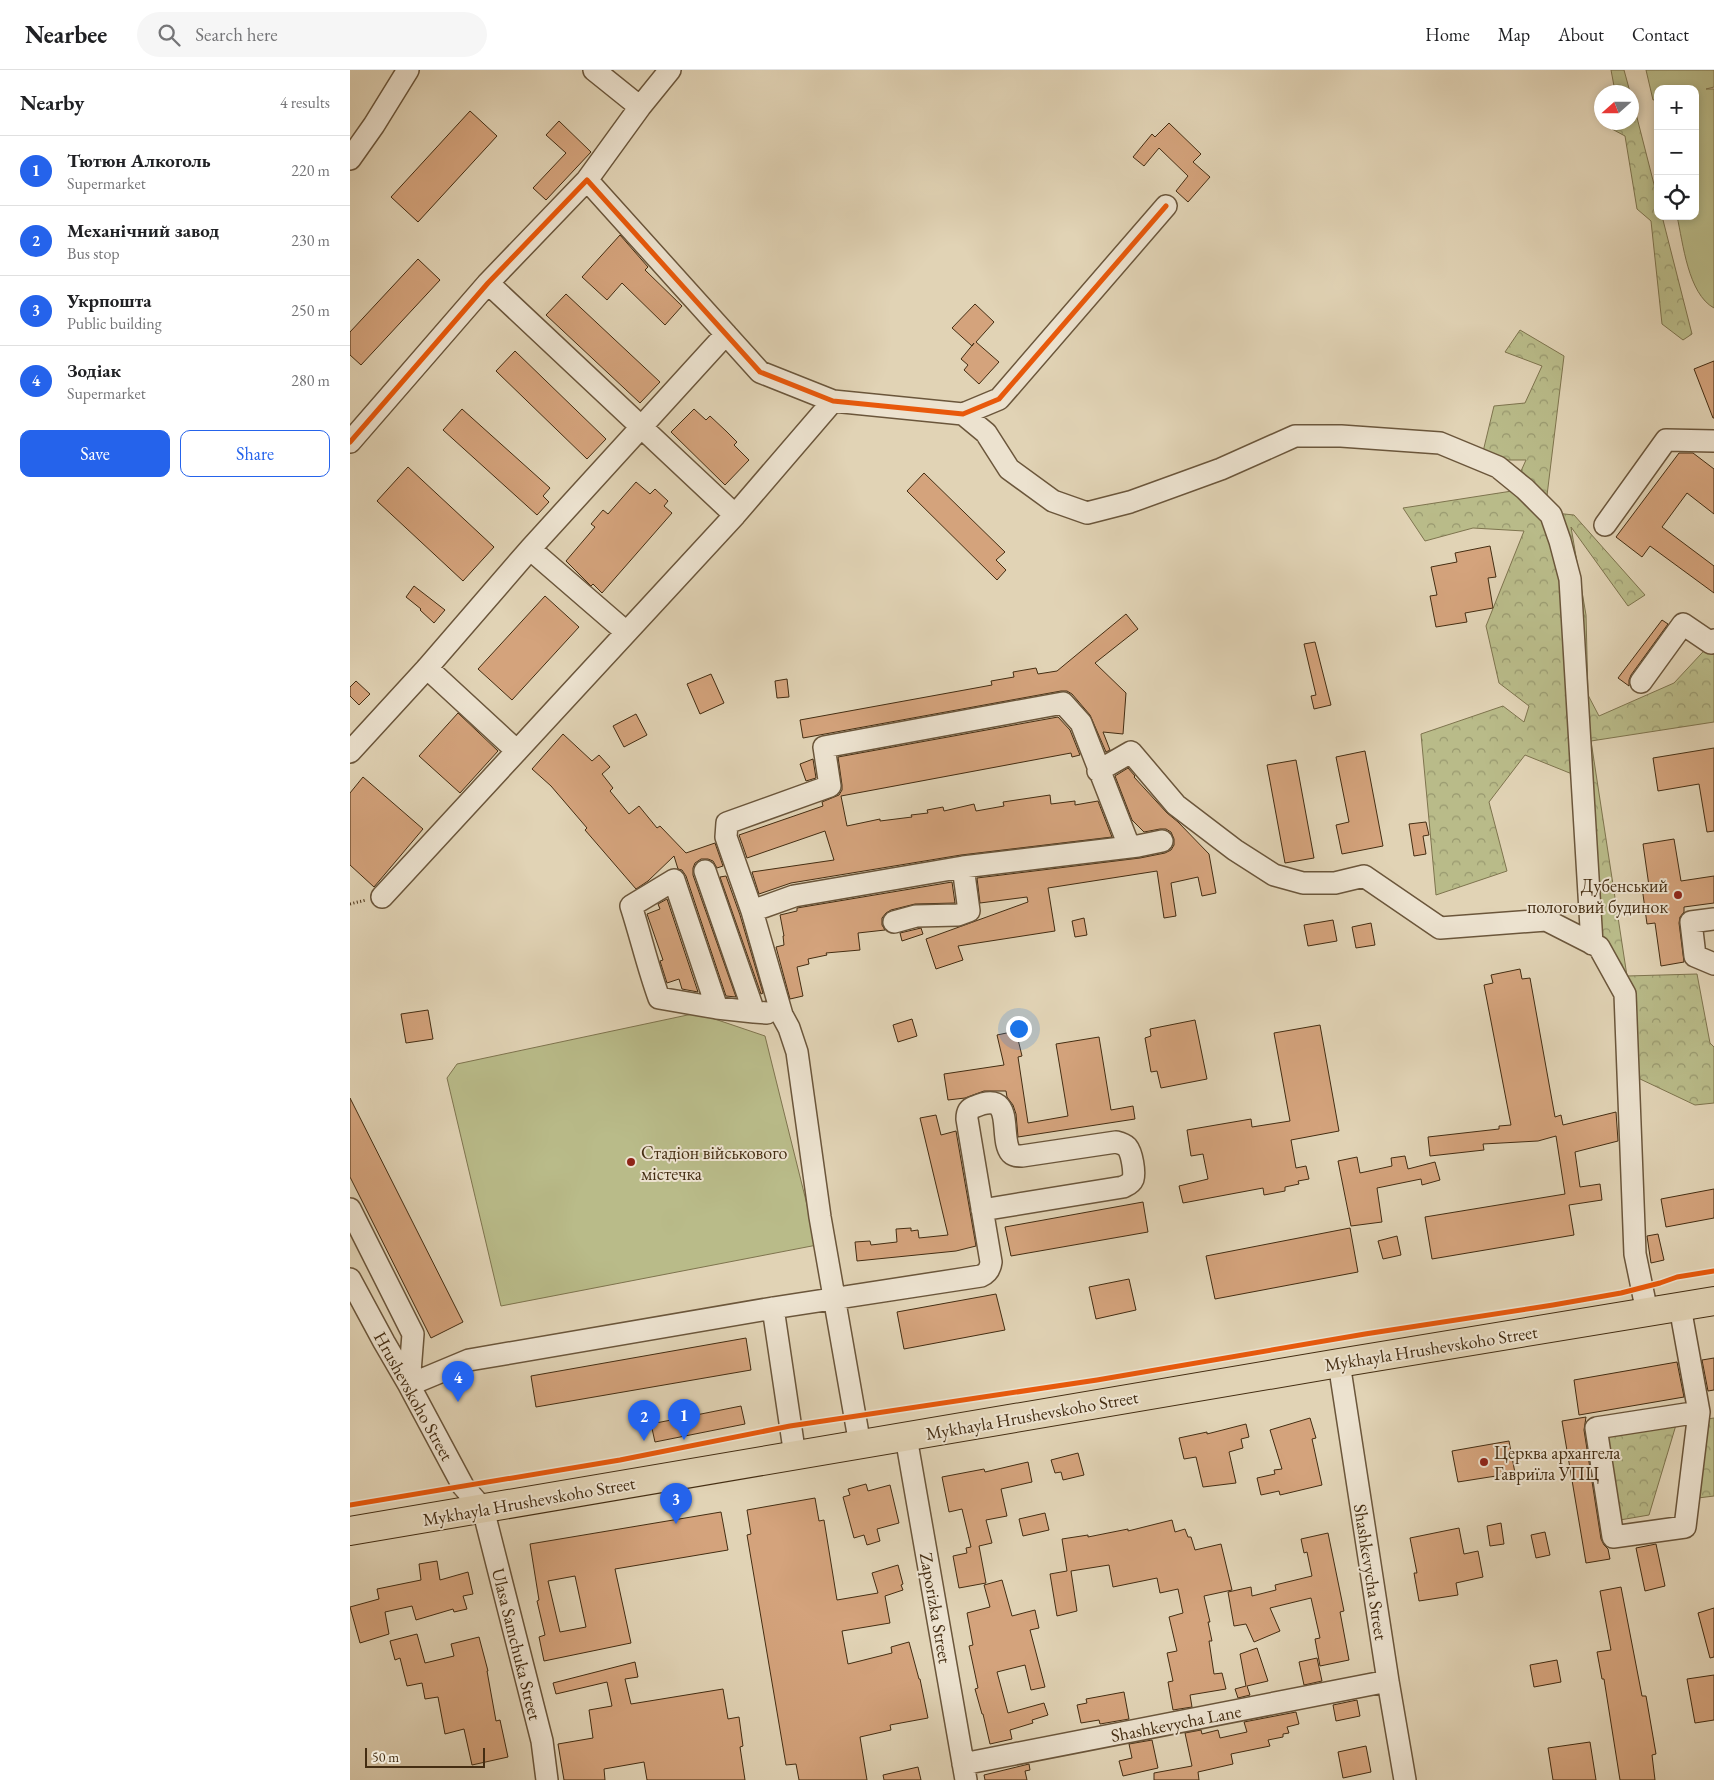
<!DOCTYPE html>
<meta charset="utf-8">
<style>
:root{--surface:#fff;--page:#f6f6f6;--text:#202124;--muted:#757577;--line:#e0e0e0;--accent:#2563eb}
body{margin:0;font-family:"EB Garamond",serif;background:var(--page);color:var(--text)}
.controls{position:absolute;right:15px;top:15px;display:grid;overflow:hidden;border-radius:10px;box-shadow:0 2px 8px #0003}
.controls button{width:45px;height:45px;display:grid;place-items:center;padding:0;border:0;border-bottom:1px solid var(--line);background:var(--surface);color:var(--text);font:25px sans-serif}
.compass{position:absolute;left:1244px;top:15px;width:45px;height:45px;border-radius:50%;background:var(--surface);box-shadow:0 2px 8px #0003;rotate:249deg}
.scale{position:absolute;left:15px;bottom:12px;width:120px;box-sizing:border-box;padding-left:5px;border:2px solid #442d12;border-top:0;font-size:14px;line-height:18px;white-space:nowrap;color:#442d12;-webkit-text-stroke:4px #ece2cf;paint-order:stroke}
.you{position:absolute;left:668px;top:958px;width:18px;height:18px;margin:-12px;border:4px solid #fff;border-radius:50%;background:#1a73e8;box-shadow:0 0 0 8px #1a73e833}
.badge{display:grid;place-items:center;width:32px;height:32px;border-radius:50%;background:var(--accent);color:#fff;font-size:16px;font-weight:700}
.pin{position:absolute;translate:-50% -41px;filter:drop-shadow(0 1px 2px #0008)}
.pin::after{content:'';position:absolute;top:26px;width:18px;height:15px;background:inherit;clip-path:polygon(0 0,100% 0,50% 100%)}
.list{margin:0;padding:0;list-style:none}
h2{display:flex;justify-content:space-between;align-items:center;height:65px;margin:0;padding:0 20px;font-size:21px}
h2 small{font-size:16px;font-weight:400;color:var(--muted)}
.list li{display:grid;grid-template-columns:32px 1fr auto;gap:15px;align-items:center;box-sizing:border-box;height:70px;padding:0 20px;border-top:1px solid var(--line)}
.list b{display:block;font-size:19px;white-space:nowrap}
.list p{margin:0;font-size:16px;white-space:nowrap;color:var(--muted)}
.list em{font-size:16px;font-style:normal;color:var(--muted)}
.actions{display:flex;gap:10px;padding:15px 20px}
.actions a{flex:1;padding:11px 0;border:1px solid var(--accent);border-radius:10px;text-align:center;font-size:18px;color:var(--accent)}
.actions .main{background:var(--accent);color:#fff}
.icon{flex:none;width:28px;height:28px;fill:none;stroke:currentColor;stroke-width:2;stroke-linecap:round;stroke-linejoin:round}
.map{position:relative;flex:none;width:1364px;height:1710px;overflow:hidden}
header{display:flex;align-items:center;gap:30px;box-sizing:border-box;height:70px;padding:0 25px;background:var(--surface);border-bottom:1px solid var(--line)}
header strong{font-size:24px}
nav{display:flex;gap:28px;margin-inline-start:auto;font-size:18px}
.search{width:350px;height:45px;background:var(--page);display:flex;align-items:center;gap:12px;box-sizing:border-box;padding:0 18px;border-radius:28px;color:var(--muted);font-size:19px}
main{display:flex}
aside{flex:1;background:var(--surface)}
.map>svg:first-child{display:block}
.forest{fill:url(#forest-crowns);stroke:#7e744e}
.garden{fill:#b9bb89;stroke:#7e744e}
.building{fill:#d4a37c;stroke:#442d12;fill-rule:evenodd}
.lines{fill:none;stroke-linecap:round;stroke-linejoin:round}
.minor-casing{stroke:#6b563b;stroke-width:24}
.major-casing{stroke:#442d12;stroke-width:30}
.path{stroke:#442d12;stroke-width:3;stroke-dasharray:1 2.5;stroke-linecap:butt}
.minor{stroke:#ece2cf;stroke-width:21}
.major{stroke:#e1d3b5;stroke-width:28}
.cycleway-casing{stroke:#ece2cf;stroke-width:8}
.cycleway{stroke:#e8590c;stroke-width:5}
.poi-dot{fill:#8f2418;stroke:#ece2cf;stroke-width:2}
.labels{text-anchor:middle;dominant-baseline:central;stroke-width:4;stroke-linejoin:round;paint-order:stroke}
.poi-label{font-size:18px;fill:#442d12;stroke:#ece2cf;text-anchor:start}
.street-label{font-size:18px;fill:#442d12;stroke:#ece2cf}
</style>
<header>
<strong>Nearbee</strong>
<div class="search"><svg class="icon" aria-label="search" viewBox="0 0 24 24"><circle cx="10" cy="10" r="6"/><path d="M15 15l6 6"/></svg>Search here</div>
<nav><a>Home</a><a>Map</a><a>About</a><a>Contact</a></nav>
</header>
<main>
<aside>
<h2>Nearby<small>4 results</small></h2>
<ul class="list">
<li><span class="badge">1</span><div><b>Тютюн Алкоголь</b><p>Supermarket</p></div><em>220 m</em></li>
<li><span class="badge">2</span><div><b>Механічний завод</b><p>Bus stop</p></div><em>230 m</em></li>
<li><span class="badge">3</span><div><b>Укрпошта</b><p>Public building</p></div><em>250 m</em></li>
<li><span class="badge">4</span><div><b>Зодіак</b><p>Supermarket</p></div><em>280 m</em></li>
</ul>
<div class="actions"><a class="main">Save</a><a>Share</a></div>
</aside>
<div class="map">
<svg width="1364" height="1710" viewBox="0 0 1364 1710">
<defs>
<pattern id="forest-crowns" width="20" height="18" patternUnits="userSpaceOnUse" patternTransform="scale(1.25)"><rect width="20" height="18" fill="#b9bb89"/><path d="M2 6a3 3 0 1 1 6 0M12 15a3 3 0 1 1 6 0" fill="none" stroke="#98986f"/></pattern>
</defs>
<rect width="100%" height="100%" fill="#e1d3b5"/>
<filter id="stains"><feTurbulence type="fractalNoise" baseFrequency=".004" numOctaves="4"/><feColorMatrix values="0 0 0 0 .2 0 0 0 0 .09 0 0 0 0 .02 0 0 0 .5 -.17"/></filter>
<radialGradient id="worn" r=".72"><stop offset=".6" stop-color="#630" stop-opacity="0"/><stop offset="1" stop-color="#630" stop-opacity=".3"/></radialGradient>
<!-- forest -->
<path class="forest" d="M1261,0h13l6,22h-25l9,-6z
M1282,28l26,102v16h4l30,118 -9,6 -21,-16 -11,-103 -14,-12 -12,-73 -13,-7 -4,-6 24,-1z
M1170,260l44,26 -19,156 29,3 71,80 -17,11 -57,-79 15,88 2,80 11,21 75,-33 40,-43v82l-123,19 36,235 70,-2 13,69 4,4v56l-19,2 -57,-27 -41,-147 -10,-151 -62,-25 -36,47 18,69 -71,24 -15,-161 82,-28 21,16 5,-16 -30,-23 -13,-57 38,-95 -51,-3 -48,13 -22,-33 109,-17 14,-31h-45l13,-54 31,-3 17,-37 -37,-14z
M1364,1348v78l-32,4 19,-80z
M1326,1355l-27,90 -35,6 -14,-84z"/>
<!-- garden -->
<path class="garden" d="M1296,0h68v17l-8,2h8v219c-26,-14 -31,-65 -37,-92h18v-127h-37v10l-5,1z
M347,943l68,23 52,209 -316,61 -54,-228 10,-14z"/>
<!-- building -->
<path class="building" d="M120,41l27,25 -79,86 -27,-25z
M209,51l32,31 -45,48 -13,-12 33,-35 -20,-18z
M819,53l32,31 -8,8 17,15 -22,25 -12,-11 12,-15 -29,-28 -15,18 -11,-9 19,-23 3,3z
M270,165l28,32 -3,3 37,36 -17,19 -43,-42 -15,17 -25,-23z
M68,189l22,21 -79,85 -11,-10v-23z
M216,224l94,88 -20,21 -94,-88z
M625,234l19,18 -18,20 23,20 -20,22 -15,-14 4,-5 -7,-6 13,-16 -2,3 -20,-18z
M165,281l91,88 -19,20 -91,-88z
M1364,291v57h-1l-19,-49z
M112,339l88,79 -7,8 6,6 -12,13 -94,-85z
M344,339l12,11 4,-4 16,15 11,11 -3,3 15,15 -24,25 -54,-53z
M1329,383h14l21,16v45l-27,-21 -25,34 52,39v27l-64,-47 -8,11 -26,-20z
M58,397l86,80 -31,34 -86,-80z
M574,403l81,79 -9,8 10,10 -9,10 -90,-89z
M286,412l14,12 5,-5 13,12 -4,5 8,7 -70,80 -9,-9 -2,2 -25,-25 29,-34 -4,-3 12,-14 5,4z
M1140,476l6,31 -8,1 5,30 -28,5 2,9 -31,5 -6,-31 7,-1 -6,-28 26,-5 -2,-9z
M64,516l31,24 -11,13 -14,-13 1,-1 -15,-12z
M195,526l34,31 -67,73 -34,-31z
M776,544l12,15 -43,34 31,30 -3,41 -20,-2 7,18 -4,2 -16,-37 -18,-21 -5,-3h-6l-258,47 -3,-18 192,-35 -1,-4 23,-4 -1,-5 23,-4 2,6 19,-3z
M1312,550l6,4 -37,51 -2,5v6l-11,-8z
M965,572l16,63 -17,4 -3,-13 5,-1 -12,-51z
M361,604l13,29 -24,11 -13,-30z
M437,609l2,18 -12,1 -2,-17z
M6,611l14,13 -11,11 -9,-9v-9z
M108,643l40,38 -38,42 -41,-37z
M286,644l11,21 -23,12 -11,-21z
M708,647l12,13 10,25 -8,2 -1,-4 -230,43 6,30 33,-7v2l32,-4 -1,-2 17,-2 -1,-3 16,-3 1,4 30,-7 2,7 28,-5 -1,-4 47,-7 1,9 24,-3v4l23,-4 14,36 -151,18 -170,28 -32,11 -7,-22 82,-12 -9,-29 -78,27 -8,-23 84,-29 -1,-4 17,-7 3,-5v-5l-4,-28z
M213,664l29,27 7,-6 11,12 -8,7 11,14 -3,3 19,23 10,-8 18,22 3,-2 26,27 29,-10 8,23 -6,2 -4,-7 -5,-2h-7l-6,4 -2,5v7l43,122 -10,-1 -40,-120 -4,-6 -4,-1 -4,-13 -26,25 -12,8 -51,-59 2,-2 -36,-42 -19,-17z
M1364,678v83l-7,1 -8,-48 -41,7 -5,-33z
M1015,681l18,95 -41,8 -6,-29 13,-3 -13,-65z
M463,689l3,19 -10,3 -6,-17z
M946,690l18,98 -29,5 -18,-98z
M778,698l7,8 -1,1 33,36 11,9 31,32 7,39 -14,3 -4,-19 -27,6 5,33 -12,2 -7,-47 -109,17 7,43 -97,15 5,14 -27,9 -10,-30 102,-37 -1,-5 -47,6 -3,-25 163,-20 25,-5 6,-3 3,-5v-6l-3,-7 -5,-3h-6l-16,3 -12,-12 -17,-44z
M13,707l60,52 -49,58 -24,-22v-72z
M1076,752l3,13 -6,1 3,18 -12,2 -5,-32z
M1324,769l7,42 33,-5v27l-30,4v5l-4,5 -1,6 5,39 -23,4 -6,-43 -8,1 -5,-37 7,-1 -6,-42z
M376,806l14,39 23,78 -2,1 -41,-117z
M602,812l3,21 -40,1 -24,6 -5,3 -4,5v7l3,5 -27,3 2,17 -34,3 1,2 -19,4 1,5 -12,3 6,29 -13,3 -14,-52 8,-2 -1,-9h1l-4,-21 17,-4v-3z
M317,829l31,93 -16,-3 -3,-10 -12,4 -7,-22 3,-1 -16,-46 13,-5 -2,-5z
M734,848l3,17 -12,2 -3,-16z
M983,850l4,21 -29,5 -4,-21z
M1021,853l4,22 -19,3 -4,-21z
M571,858l2,6 -21,7 -2,-8z
M1170,899l2,10 8,-1 25,139 6,-2 2,10 53,-13 2,29 -43,11 5,35 20,-3 2,16 -33,5 5,30 -142,24 -7,-42 140,-23 -9,-58 -18,5 -55,3 1,6 -54,6 -2,-19 71,-8v-3l12,-1 -27,-140 9,-2 -2,-8z
M78,940l5,29 -27,4 -5,-29z
M562,949l5,17 -19,6 -5,-17z
M845,950l12,59 -46,9 -4,-17 -6,1 -6,-34 6,-2 -1,-7z
M970,955l19,106 -48,9 5,28 10,-2 3,13 -11,2 1,3 -14,3v4l-21,4 -1,-7 -80,15 -4,-17 29,-7 -5,-25 -12,2 -4,-26 64,-11 1,8 38,-6 -16,-88z
M666,961l6,25 -4,1 10,66 40,-7 -12,-72 43,-7 12,73 22,-4 2,13 -117,18 -2,-23 -3,-9 -6,-8 -1,-6h-22l-19,7 -17,2 -4,-26 60,-9 -7,-30z
M0,1028l113,224 -32,16 -81,-161z
M586,1045l5,20 15,-4 20,115 -20,5 -99,10 -2,-19 15,-1 1,4 26,-3 -1,-13 15,-1v3l7,-1 1,8 29,-3 -28,-117z
M1055,1086l3,13 27,-7 5,18 -18,5 -1,-6 -44,9 5,34 -31,4 -13,-65 19,-4 3,16 32,-7 -1,-8z
M1364,1119v29l-48,9 -5,-28z
M793,1132l5,30 -137,24 -6,-29z
M1000,1158l8,44 -143,27 -9,-43z
M1308,1164l6,26 -13,3 -4,-27z
M1047,1166l4,19 -18,4 -5,-18z
M779,1209l7,31 -40,9 -7,-32z
M646,1224l9,36 -101,19 -7,-37z
M396,1268l5,32 -215,37 -5,-31z
M1364,1288v32l-6,1 -6,-31z
M1327,1292l7,35 -105,18 -5,-35z
M391,1336l4,18 -90,18 -4,-18z
M1236,1347l-2,13 17,109 3,6 4,4 2,10 -24,4 -24,-142z
M960,1348l6,20 -4,1 10,46 -42,10 -1,-4 -18,4 -4,-17 18,-4 -1,-4 8,-1 -12,-39z
M896,1354l3,13 -8,2 2,9 -14,4 7,31 -33,4 -7,-30 -12,2 -5,-21 28,-6v2z
M1159,1371l6,32 -57,9 -6,-31z
M728,1383l6,22 -21,5 -2,-8 -6,1 -4,-13z
M678,1392l4,20 -31,7 6,27 -21,4 6,23 -13,3 7,37 -27,5 -6,-32 14,-3 -1,-5 5,-1 -9,-38 -13,3 -7,-35 42,-8 1,3z
M516,1414l2,7 22,-6 9,38 -22,6 3,12 -13,4 -3,-10 -10,3 -11,-41 7,-2 -2,-6z
M465,1428l4,23 5,-1 13,80 41,-7 -6,-20 26,-8 5,19 -2,1 2,5 -18,6 5,27 -48,8 6,33 44,-11 -1,-6 18,-5 10,37h1l8,39 -38,7 1,5 -31,7 7,43h-68l-3,-16 -10,1 -39,-230 4,-1 -4,-24z
M371,1442l7,38 -113,19 16,74 -87,18 -5,-24 6,-2 -8,-34 2,-1 -9,-56zM225,1506l11,51 -26,5 -12,-51z
M695,1443l4,17 -26,6 -4,-17z
M822,1450l3,12 10,-3 3,8h3l4,13 26,-6 11,46 -28,6 6,26h-2l4,19h-3l5,33 8,-1 4,16 -36,6 2,12 -19,3 -5,-28 5,-1 -6,-28 10,-2 -8,-34 14,-4 -5,-24 -18,4 -3,-15 -44,9 -4,-22 -38,6 6,40 -20,5 -7,-42 17,-3 -5,-32 26,-4v2l40,-8v2z
M1151,1453l3,21 -14,2 -3,-20z
M1109,1458l5,26 14,-3 5,26 -27,6 2,12 -39,6 -5,-28h3l-7,-35z
M1195,1462l5,23 -14,3 -5,-23z
M978,1463l16,78 -4,1 9,48 -29,6 -5,-27 5,-1 -9,-40 -41,10 10,23 -26,11 -8,-18 -12,2 -6,-34 23,-5 1,9 24,-6 -1,-5 37,-9 -5,-24 -3,1 -3,-14z
M1306,1474l9,42 -20,5 -9,-43z
M87,1491l3,19 28,-8 5,22 -10,2 4,13 -13,3 -1,-3 -37,11 -4,-14 -27,6 4,22 -29,9 -10,-36 29,-8 -2,-10 44,-9 -2,-16z
M652,1510l10,36 23,-6 4,18 -9,2 15,57 -14,3 -6,-25 -28,7 11,41 36,-10 4,12 -16,5 1,3 -23,7 2,9 -22,5 -7,-30h-1l-7,-25 3,-1 -9,-42 4,-1 -6,-32 23,-6 -6,-22z
M1271,1517l21,109h4l10,58 -4,1 3,25h-35l-16,-101h-2l-5,-27 14,-2 -11,-59z
M1364,1538v49l-4,1 -12,-45z
M67,1564l8,29 29,-7 -3,-12 28,-7 9,34h-1l9,50 4,-1 8,37 -36,8 -8,-36 -19,5 -7,-37 -13,2 -3,-16 -15,3 -7,-28 -5,2 -5,-19z
M907,1578l11,33 -21,5 3,9 -12,3 -3,-9 11,-3 -6,-32z
M967,1588l5,23 -18,4 -5,-23z
M1207,1590l4,22 -27,5 -4,-22z
M285,1592l3,15 -13,2 6,25 92,-15 5,30 11,-2 4,29 -3,1 5,33h-98l-3,-18 -40,7 1,11h-41l-6,-36 35,-6 -4,-28 23,-4 -5,-24 -51,12 -3,-11z
M1364,1605v45l-19,3 -8,-44z
M774,1622l5,27 -29,5 -1,-4 -18,3 -4,-18 10,-2 -1,-4z
M1007,1630l3,16 -24,5 -3,-16z
M946,1642l3,12 -12,3 2,6 -6,1v3l-15,3 2,6 -39,8 2,10 -35,8 1,8h-45v-7l38,-7 -7,-33 16,-3 1,4 16,-4 2,8 27,-6 -3,-10z
M802,1670l6,28 -35,8 -4,-15 13,-3 -3,-14z
M1240,1672l6,38h-43l-5,-32z
M1016,1676l5,26 -28,6 -5,-26z
M679,1694l1,6 -5,1 2,9h-42l-1,-5z
M568,1697l3,13h-37l-1,-5z"/>
<g class="lines">
<!-- minor casing -->
<g class="minor-casing">
<path id="minor" d="M244,0l46,37
M0,89l24,-34 34,-55
M237,110l53,-73 30,-37
M138,213l247,232
M613,344l23,19 23,36 44,32 34,12 43,-11 91,-33 74,-33h46l99,7 58,24 27,22 26,26 9,26 10,38 22,365
M0,372l138,-159 99,-103 173,192 73,29 130,13 36,-15 167,-193
M1255,455l61,-85 48,1
M180,479l96,83
M77,598l90,83
M1291,612l42,-58 28,19 3,-3
M0,682l77,-84 103,-119 196,-215
M748,701l33,-19 45,53 59,45 39,25 29,8h32l29,-7 76,52 106,-8 53,27 26,47 10,260 12,58
M613,797l175,-21 24,-5
M355,801l49,141 13,1
M32,827l353,-382 98,-114
M402,841l30,104 7,13 8,24 23,165 40,228
M1364,849l-23,3 4,34 19,8
M544,852l22,-6 42,-1 11,-4 -6,-44 -169,29 -42,15 -26,-74 1,-14 103,-37 -6,-39 239,-44 18,20 48,123
M367,938l-58,-10c-11,-30 -18,-61 -28,-92l43,-26 43,128 37,4
M0,1139l63,125 -4,51 60,-25 304,-52 208,-32c7,-3 9,-7 10,-14l-24,-143c0,-6 1,-10 7,-12 43,-19 24,31 37,46 3,3 7,3 11,3l94,-14c4,1 8,2 11,5 5,6 8,25 6,32 -2,5 -6,6 -10,8l-141,23
M0,1209l34,63 25,43 54,101 20,23 59,232 5,39
M1330,1237l19,105 -14,115 -72,10 -17,-109 103,-16
M423,1238l22,148
M989,1293l49,318 17,99
M556,1367l60,343
M613,1694l425,-83"/>
</g>
<!-- major casing -->
<g class="major-casing">
<path id="major" d="M0,1461l989,-168 375,-62"/>
</g>
<!-- path -->
<path class="path" d="M0,834l16,-4"/>
<!-- minor -->
<use href="#minor" class="minor"/>
<!-- major -->
<use href="#major" class="major"/>
<!-- cycleway casing -->
<g class="cycleway-casing">
<path id="cycleway" d="M0,372l138,-159 99,-103 173,192 73,29 130,13 36,-15 167,-193
M0,1435l270,-45 170,-34 307,-46 268,-46 188,-29 68,-12 39,-10 17,-6 37,-6"/>
</g>
<!-- cycleway -->
<use href="#cycleway" class="cycleway"/>
</g>
<!-- markers -->
<g class="poi-dot">
<circle cx="1328" cy="825" r="5"/>
<circle cx="281" cy="1092" r="5"/>
<circle cx="1134" cy="1392" r="5"/>
</g>
<g class="labels">
<!-- poi labels -->
<g class="poi-label">
<text x="1318" y="815" text-anchor="end">Дубенський<tspan x="1318" dy="21">пологовий будинок</tspan></text>
<text x="291" y="1082">Стадіон військового<tspan x="291" dy="21">містечка</tspan></text>
<text x="1144" y="1382">Церква архангела<tspan x="1144" dy="21">Гавриїла УПЦ</tspan></text>
</g>
<!-- street labels -->
<g class="street-label">
<text transform="translate(1081 1278) rotate(-9)">Mykhayla Hrushevskoho Street</text>
<text transform="translate(64 1326) rotate(61)">Hrushevskoho Street</text>
<text transform="translate(682 1345) rotate(-10)">Mykhayla Hrushevskoho Street</text>
<text transform="translate(179 1431) rotate(-10)">Mykhayla Hrushevskoho Street</text>
<text transform="translate(1021 1502) rotate(81)">Shashkevycha Street</text>
<text transform="translate(586 1538) rotate(80)">Zaporizka Street</text>
<text transform="translate(167 1574) rotate(76)">Ulasa Samchuka Street</text>
<text transform="translate(826 1653) rotate(-11)">Shashkevycha Lane</text>
</g>
</g>
<rect width="100%" height="100%" filter="url(#stains)"/>
<rect width="100%" height="100%" fill="url(#worn)"/>
</svg>
<div class="controls">
<button>+</button>
<button>−</button>
<button><svg class="icon" aria-label="locate" viewBox="0 0 24 24"><circle cx="12" cy="12" r="6"/><path d="M12 2v4M12 18v4M2 12h4M18 12h4"/></svg></button>
</div>
<svg class="compass" viewBox="-18 -18 36 36"><path d="M0-13l5 13h-10z" fill="#e53935"/><path d="M0 13l5-13h-10z" fill="#757577"/></svg>
<div class="scale">50 m</div>
<div class="you"></div>
<div class="pin badge" style="left:334px;top:1370px">1</div>
<div class="pin badge" style="left:294px;top:1371px">2</div>
<div class="pin badge" style="left:326px;top:1454px">3</div>
<div class="pin badge" style="left:108px;top:1332px">4</div>
</div>
</main>
